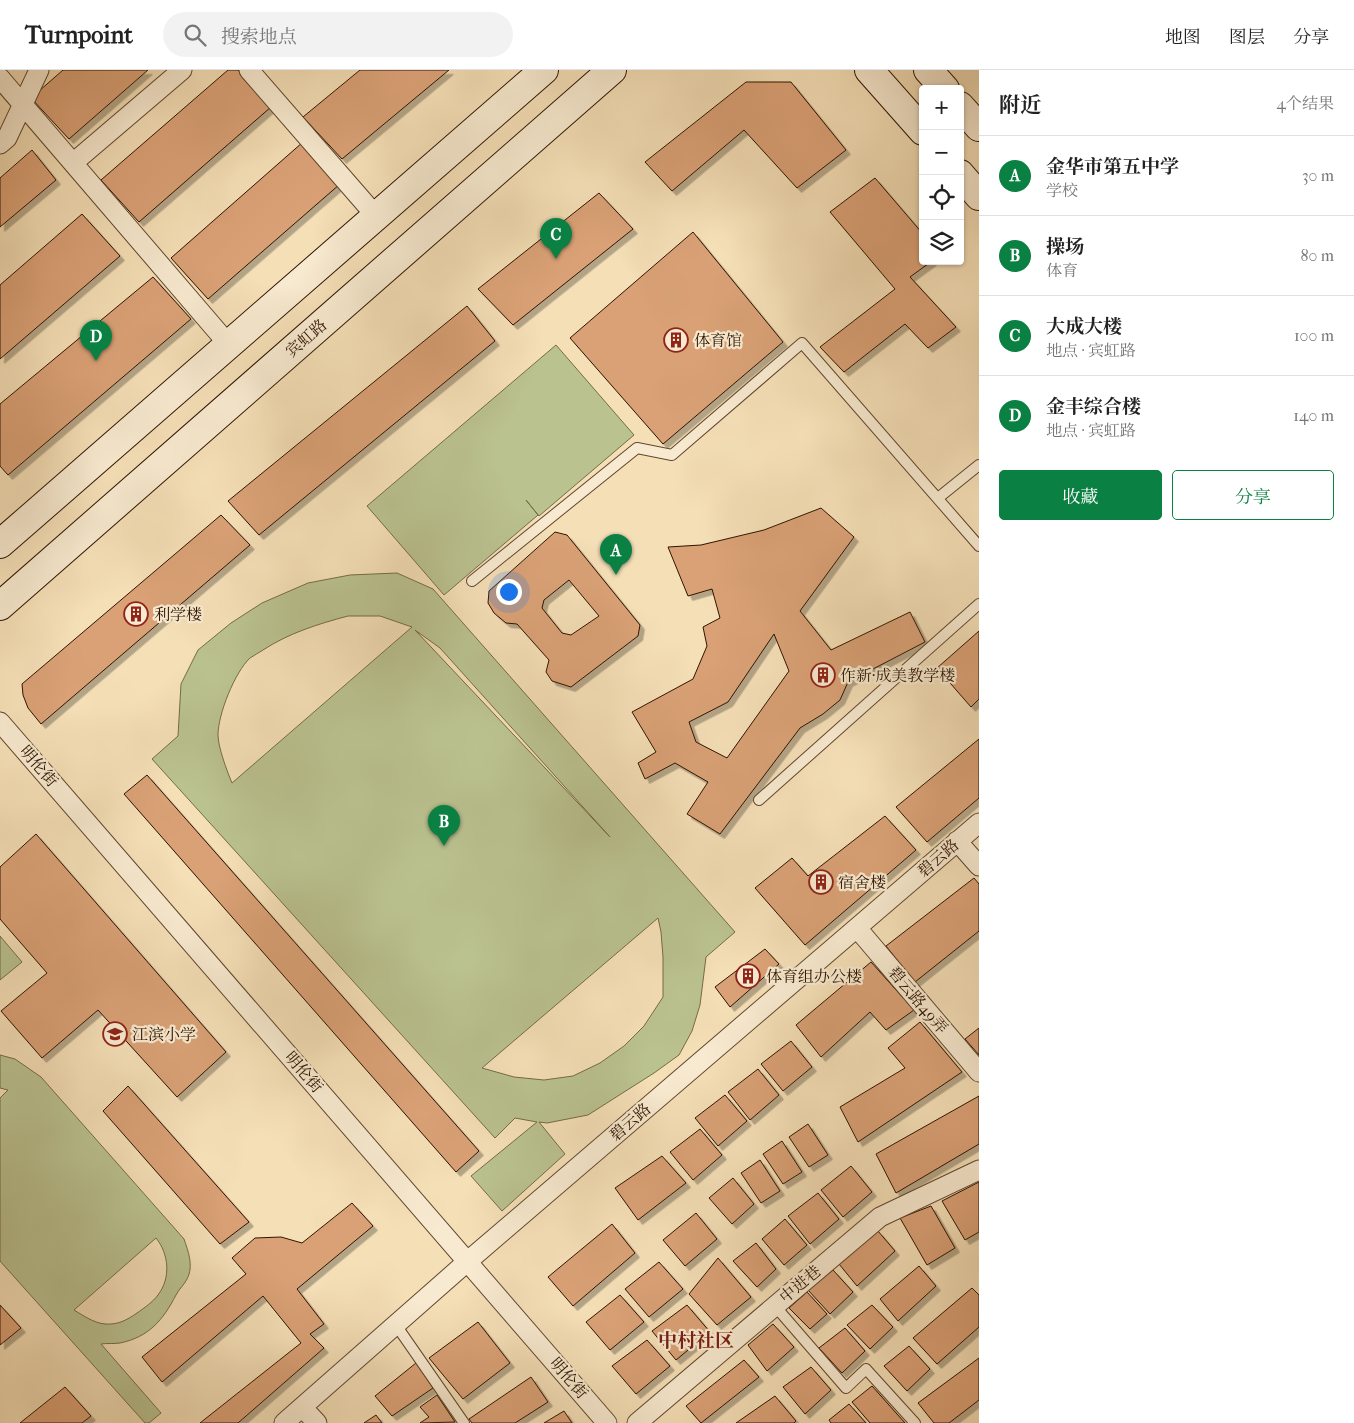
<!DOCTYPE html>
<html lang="zh">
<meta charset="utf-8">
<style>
:root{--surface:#fff;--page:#f2f2f2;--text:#222;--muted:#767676;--line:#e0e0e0;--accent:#0b8043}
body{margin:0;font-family:"IM FELL French Canon","Noto Serif SC",serif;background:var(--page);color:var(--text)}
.controls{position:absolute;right:15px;top:15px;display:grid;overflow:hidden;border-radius:5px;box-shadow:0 1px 4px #0004}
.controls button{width:45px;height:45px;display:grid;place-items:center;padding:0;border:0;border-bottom:1px solid var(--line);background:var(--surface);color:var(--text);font:25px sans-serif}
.you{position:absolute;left:508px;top:521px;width:18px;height:18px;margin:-12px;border:4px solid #fff;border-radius:50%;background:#1a73e8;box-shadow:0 0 0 8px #1a73e833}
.badge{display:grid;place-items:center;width:32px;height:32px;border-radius:50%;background:var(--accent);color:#fff;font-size:16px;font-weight:700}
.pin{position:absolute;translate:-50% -41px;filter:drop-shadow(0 1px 2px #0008)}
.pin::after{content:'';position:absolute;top:26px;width:18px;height:15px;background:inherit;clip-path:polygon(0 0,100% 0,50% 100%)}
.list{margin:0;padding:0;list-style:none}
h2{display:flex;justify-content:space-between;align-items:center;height:65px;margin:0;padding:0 20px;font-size:21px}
h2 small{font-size:16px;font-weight:400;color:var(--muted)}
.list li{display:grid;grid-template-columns:32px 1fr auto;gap:15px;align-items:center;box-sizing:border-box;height:80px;padding:0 20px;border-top:1px solid var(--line)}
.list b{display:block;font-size:19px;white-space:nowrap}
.list p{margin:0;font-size:16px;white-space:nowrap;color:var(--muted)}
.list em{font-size:16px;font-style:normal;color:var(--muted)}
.actions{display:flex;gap:10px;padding:15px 20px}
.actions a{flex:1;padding:11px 0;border:1px solid var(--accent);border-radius:5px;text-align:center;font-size:18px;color:var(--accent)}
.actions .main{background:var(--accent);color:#fff}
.icon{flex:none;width:28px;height:28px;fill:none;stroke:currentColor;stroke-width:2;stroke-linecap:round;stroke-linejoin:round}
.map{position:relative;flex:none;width:979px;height:1353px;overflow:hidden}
header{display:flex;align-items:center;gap:30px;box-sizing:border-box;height:70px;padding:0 25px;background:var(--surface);border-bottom:1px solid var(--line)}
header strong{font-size:24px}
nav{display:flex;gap:28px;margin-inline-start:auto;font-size:18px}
.search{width:350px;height:45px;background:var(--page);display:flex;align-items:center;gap:12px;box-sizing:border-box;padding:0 18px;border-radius:28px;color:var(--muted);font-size:19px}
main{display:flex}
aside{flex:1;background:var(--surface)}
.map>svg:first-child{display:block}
.green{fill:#bac290;stroke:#746b48;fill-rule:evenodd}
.building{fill:#daa176;stroke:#2e1400;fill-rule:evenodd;filter:url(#shadow)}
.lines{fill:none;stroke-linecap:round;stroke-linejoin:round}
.lane-casing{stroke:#60472e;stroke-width:12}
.street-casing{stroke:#60472e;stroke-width:21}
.secondary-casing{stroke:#2e1400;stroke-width:30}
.lane{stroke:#f8ead0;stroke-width:10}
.street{stroke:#f8ead0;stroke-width:19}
.secondary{stroke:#f8ead0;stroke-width:28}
.labels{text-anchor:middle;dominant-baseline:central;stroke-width:4.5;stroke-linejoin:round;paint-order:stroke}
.street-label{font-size:16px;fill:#2e1400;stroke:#f8ead0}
.poi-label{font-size:16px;fill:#2e1400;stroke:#f8ead0;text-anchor:start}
.quarter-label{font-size:19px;font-weight:bold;fill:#7a1f14;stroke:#f8ead0}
</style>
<header>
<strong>Turnpoint</strong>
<div class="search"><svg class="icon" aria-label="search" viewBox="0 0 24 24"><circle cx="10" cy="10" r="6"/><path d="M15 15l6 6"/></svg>搜索地点</div>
<nav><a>地图</a><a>图层</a><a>分享</a></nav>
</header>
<main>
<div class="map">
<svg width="979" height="1353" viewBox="0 0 979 1353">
<defs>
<filter id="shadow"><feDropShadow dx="4.5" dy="4.5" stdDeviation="0" flood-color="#0004"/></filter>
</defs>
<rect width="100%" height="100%" fill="#f5dfb7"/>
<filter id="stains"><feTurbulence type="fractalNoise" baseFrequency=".004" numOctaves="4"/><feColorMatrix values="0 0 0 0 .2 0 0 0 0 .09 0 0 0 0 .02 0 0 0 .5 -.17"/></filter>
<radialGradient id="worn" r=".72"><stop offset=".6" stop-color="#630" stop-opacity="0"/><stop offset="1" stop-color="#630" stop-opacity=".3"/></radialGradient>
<!-- green -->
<path class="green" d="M556,275l78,90 -95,81 -13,-16 12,15 -94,80 -77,-89z
M397,503l36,16 302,343 -29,25 -6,48 -8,26 -13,24 -25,18 -66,42 -41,8 -8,-1 26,32 -63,57 -31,-35 66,-54 -22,-4 -20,20 -343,-379 26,-23 3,-52 17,-34 33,-27 31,-20 46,-20 42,-8zM348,546h32l32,11 -180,156c-5,-12 -14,-36 -14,-48 0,-21 17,-63 32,-77 4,-3 9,-5 13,-8 26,-17 55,-26 85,-34zM415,560l25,18 170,189zM658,848l3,14 2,25v40l-19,29 -20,20 -24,17 -27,13 -29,4 -30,-3 -32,-9z
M0,866l22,26 -22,18z
M0,985l15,4 26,18 143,162c4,12 10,27 3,40 -3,6 -8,10 -11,16 -13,25 -27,42 -56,48 -6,1 -13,0 -19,1l60,69 -12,10h-4l-145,-162v-163l8,-8 -8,-2zM156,1168c13,16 15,40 2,57 -5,7 -14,13 -21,18 -10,7 -19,12 -32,11 -11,-1 -21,-8 -31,-14z"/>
<!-- building -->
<path class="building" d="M63,0h85l-79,69 -38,-41z
M228,0h10l33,37 -132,115 -38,-42z
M360,0h89l-107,89 -39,-42z
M746,12h45l55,68 -49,38 -53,-58 -72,61 -27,-29z
M303,72l37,42 -132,115 -37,-41z
M32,80l24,30 -56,47v-49z
M875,108l48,56v27h9l-22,16 46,50 -28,21 -23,-24 -61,48 -24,-25 75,-58 -65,-77z
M599,123l34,36 -120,96 -35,-36z
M82,144l38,42 -120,103v-74z
M693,162l90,110 -120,102 -93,-106z
M153,207l38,42 -183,156 -8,-9v-62z
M467,236l28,35 -236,194 -31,-34z
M821,438l33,29 -54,74 31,39 79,-38 15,30 -77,40 -8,18 -17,14 -23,14 -80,106 -33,-20 21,-32 -33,-19 -30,16 -7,-16 18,-11 -24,-40 61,-33 14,-33 -4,-19 17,-9 -8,-29 -24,7 -20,-49 33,-2 63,-15zM774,564l15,37 -62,87 -31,-16 -7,-20 39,-20z
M221,445l29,30 -209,179 -13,-16 -5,-13 -1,-11z
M555,462l12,3 73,90 -2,11 -67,51 -19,-6 -6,-9 3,-12 -32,-36 -11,-1 -12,-10 -6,-10 1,-12zM569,510l30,36 -28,19 -9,-2 -20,-25 2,-8z
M979,561v68l-8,8 -34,-39z
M979,669v59l-52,44 -31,-35z
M147,705l332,376 -23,21 -332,-378z
M885,746l31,34 -111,95 -50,-57 37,-30 16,18z
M36,764l190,218 -49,45 -79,-87 -56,48 -41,-47 46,-38 -47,-54v-52z
M974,808l5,6v47l-64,51 -29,-36z
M765,879l14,15 -49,43 -15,-20z
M871,892l43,48 -28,20 -16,-18 -49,45 -25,-32z
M920,952l42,50 -104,70 -18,-35 65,-39 -17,-20z
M979,958v27l-14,-16z
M791,971l21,26 -29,24 -22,-27z
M758,999l21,26 -29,25 -22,-28z
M128,1016l121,136 -29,22 -117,-133z
M725,1025l22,26 -29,25 -23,-28z
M979,1026v48l-83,49 -20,-39z
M808,1054l20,31 -19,12 -20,-30z
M700,1059l22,26 -29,25 -23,-28z
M782,1071l20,31 -19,12 -20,-30z
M662,1086l24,27 -48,37 -23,-32z
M760,1090l20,31 -19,12 -20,-30z
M851,1096l21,26 -29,25 -22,-27z
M733,1108l21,26 -22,20 -23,-26z
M979,1112v50l-14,8 -23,-39z
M818,1123l21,26 -29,25 -22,-28z
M352,1133l21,23 -76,63 27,35 -14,10 14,14 -86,75h-38l101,-80 -38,-47 -101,86 -20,-25 104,-83 -14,-16 23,-20 26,-1 21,6z
M931,1136l24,42 -28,17 -27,-47z
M696,1143l21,26 -32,27 -22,-26z
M785,1149l22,26 -23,20 -22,-26z
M612,1154l23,29 -62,53 -25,-29z
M878,1161l17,20 -38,35 -18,-22z
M756,1173l20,26 -19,18 -24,-26z
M718,1188l33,39 -34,28 -28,-31z
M659,1192l24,27 -34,28 -24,-28z
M919,1196l17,20 -38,35 -18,-22z
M833,1200l20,22 -23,22 -22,-24z
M972,1218l7,7v32l-42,37 -24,-26z
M807,1222l20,22 -17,15 -21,-21z
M620,1225l24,27 -34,28 -24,-28z
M0,1235l21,23 -21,17z
M687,1235l23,27 -34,28 -24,-29z
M872,1235l21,22 -23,22 -23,-24z
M478,1252l32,41 -47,36 -34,-41z
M773,1254l21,23 -27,24 -19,-26z
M845,1258l20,23 -23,22 -23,-25z
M647,1270l23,26 -34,28 -24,-28z
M909,1276l21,23 -23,22 -23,-25z
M979,1288v42l-30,23h-15l-16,-20z
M744,1290l15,17 -58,46 -15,-17z
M416,1293l17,25 -41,28 -17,-20z
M811,1297l20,23 -26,24 -22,-27z
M531,1307l17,25 -33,21h-43l-3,-4z
M872,1316l33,37h-35l-18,-21z
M65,1317l26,29 -9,7h-62z
M437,1325l18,27 -35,1 9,-6 -9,-10z
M775,1326l21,25 -2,2h-58z
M849,1334l17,19h-35l-2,-3z
M564,1341l8,12h-28z
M376,1345l6,8h-18z"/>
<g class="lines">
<!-- lane casing -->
<g class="lane-casing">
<path id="lane" d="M938,428l41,-33
M472,511l165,-133 35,7 130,-112 177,203
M759,730l220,-196
M775,1236l71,82 20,-19 49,54
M396,1255l68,98"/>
</g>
<!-- street casing -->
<g class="street-casing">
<path id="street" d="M249,0l127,146
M0,8l229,267
M0,74l7,-6 32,-68
M73,93l109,-93
M0,652l607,701
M957,771l22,25
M857,858l122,144
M302,1337l15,16
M284,1353l184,-162 511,-438
M637,1353l243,-206 99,-47"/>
</g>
<!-- secondary casing -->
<g class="secondary-casing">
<path id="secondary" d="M869,0l54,61
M928,0l17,19
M960,36l19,21
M960,104l19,22
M0,474l544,-474
M0,536l612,-536"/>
</g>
<!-- lane -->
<use href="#lane" class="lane"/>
<!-- street -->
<use href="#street" class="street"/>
<!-- secondary -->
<use href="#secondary" class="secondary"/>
</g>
<!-- icons -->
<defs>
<g id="building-ring" transform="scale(1.25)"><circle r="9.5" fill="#f8ead0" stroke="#8f2418" stroke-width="1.5"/><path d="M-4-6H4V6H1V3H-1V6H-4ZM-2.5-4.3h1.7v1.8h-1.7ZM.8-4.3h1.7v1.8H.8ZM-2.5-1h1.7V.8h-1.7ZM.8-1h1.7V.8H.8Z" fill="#8f2418"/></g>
<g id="school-ring" transform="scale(1.25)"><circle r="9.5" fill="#f8ead0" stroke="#8f2418" stroke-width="1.5"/><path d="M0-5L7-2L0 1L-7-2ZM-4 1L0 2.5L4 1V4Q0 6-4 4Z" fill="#8f2418"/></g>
</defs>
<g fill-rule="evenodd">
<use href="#building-ring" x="676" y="270"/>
<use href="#building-ring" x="136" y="544"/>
<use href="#building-ring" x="823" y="605"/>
<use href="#building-ring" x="821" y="812"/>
<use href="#building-ring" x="748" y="906"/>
<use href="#school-ring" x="115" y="964"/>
</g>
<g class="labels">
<!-- street labels -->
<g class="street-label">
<text transform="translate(306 268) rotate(-41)">宾虹路</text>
<text transform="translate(39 696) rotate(49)">明伦街</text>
<text transform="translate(938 788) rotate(-41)">碧云路</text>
<text transform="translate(918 930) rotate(50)">碧云路49弄</text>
<text transform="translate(304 1002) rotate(49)">明伦街</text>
<text transform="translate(630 1052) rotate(-41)">碧云路</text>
<text transform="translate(800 1214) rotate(-40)">中进巷</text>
<text transform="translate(569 1308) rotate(49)">明伦街</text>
</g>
<!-- poi labels -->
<g class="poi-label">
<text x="694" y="270">体育馆</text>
<text x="154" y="544">利学楼</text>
<text x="840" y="605">作新·成美教学楼</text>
<text x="838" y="812">宿舍楼</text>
<text x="766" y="906">体育组办公楼</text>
<text x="132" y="964">江滨小学</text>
</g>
<!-- quarter labels -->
<g class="quarter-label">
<text x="696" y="1271">中村社区</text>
</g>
</g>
<rect width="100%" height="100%" filter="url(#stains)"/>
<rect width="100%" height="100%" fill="url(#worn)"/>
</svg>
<div class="controls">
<button>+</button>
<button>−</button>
<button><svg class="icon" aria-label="locate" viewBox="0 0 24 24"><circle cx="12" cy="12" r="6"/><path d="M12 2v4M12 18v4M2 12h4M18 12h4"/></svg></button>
<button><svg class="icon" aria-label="layers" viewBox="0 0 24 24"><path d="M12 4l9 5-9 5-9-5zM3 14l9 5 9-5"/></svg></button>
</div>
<div class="you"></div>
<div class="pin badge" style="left:616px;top:505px">A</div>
<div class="pin badge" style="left:444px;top:776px">B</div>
<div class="pin badge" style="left:556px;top:189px">C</div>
<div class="pin badge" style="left:96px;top:291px">D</div>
</div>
<aside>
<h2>附近<small>4个结果</small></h2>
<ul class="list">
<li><span class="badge">A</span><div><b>金华市第五中学</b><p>学校</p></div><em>30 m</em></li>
<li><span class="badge">B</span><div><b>操场</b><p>体育</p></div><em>80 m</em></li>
<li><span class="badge">C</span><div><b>大成大楼</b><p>地点 · 宾虹路</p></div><em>100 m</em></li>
<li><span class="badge">D</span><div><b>金丰综合楼</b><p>地点 · 宾虹路</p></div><em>140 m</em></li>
</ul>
<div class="actions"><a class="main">收藏</a><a>分享</a></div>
</aside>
</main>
